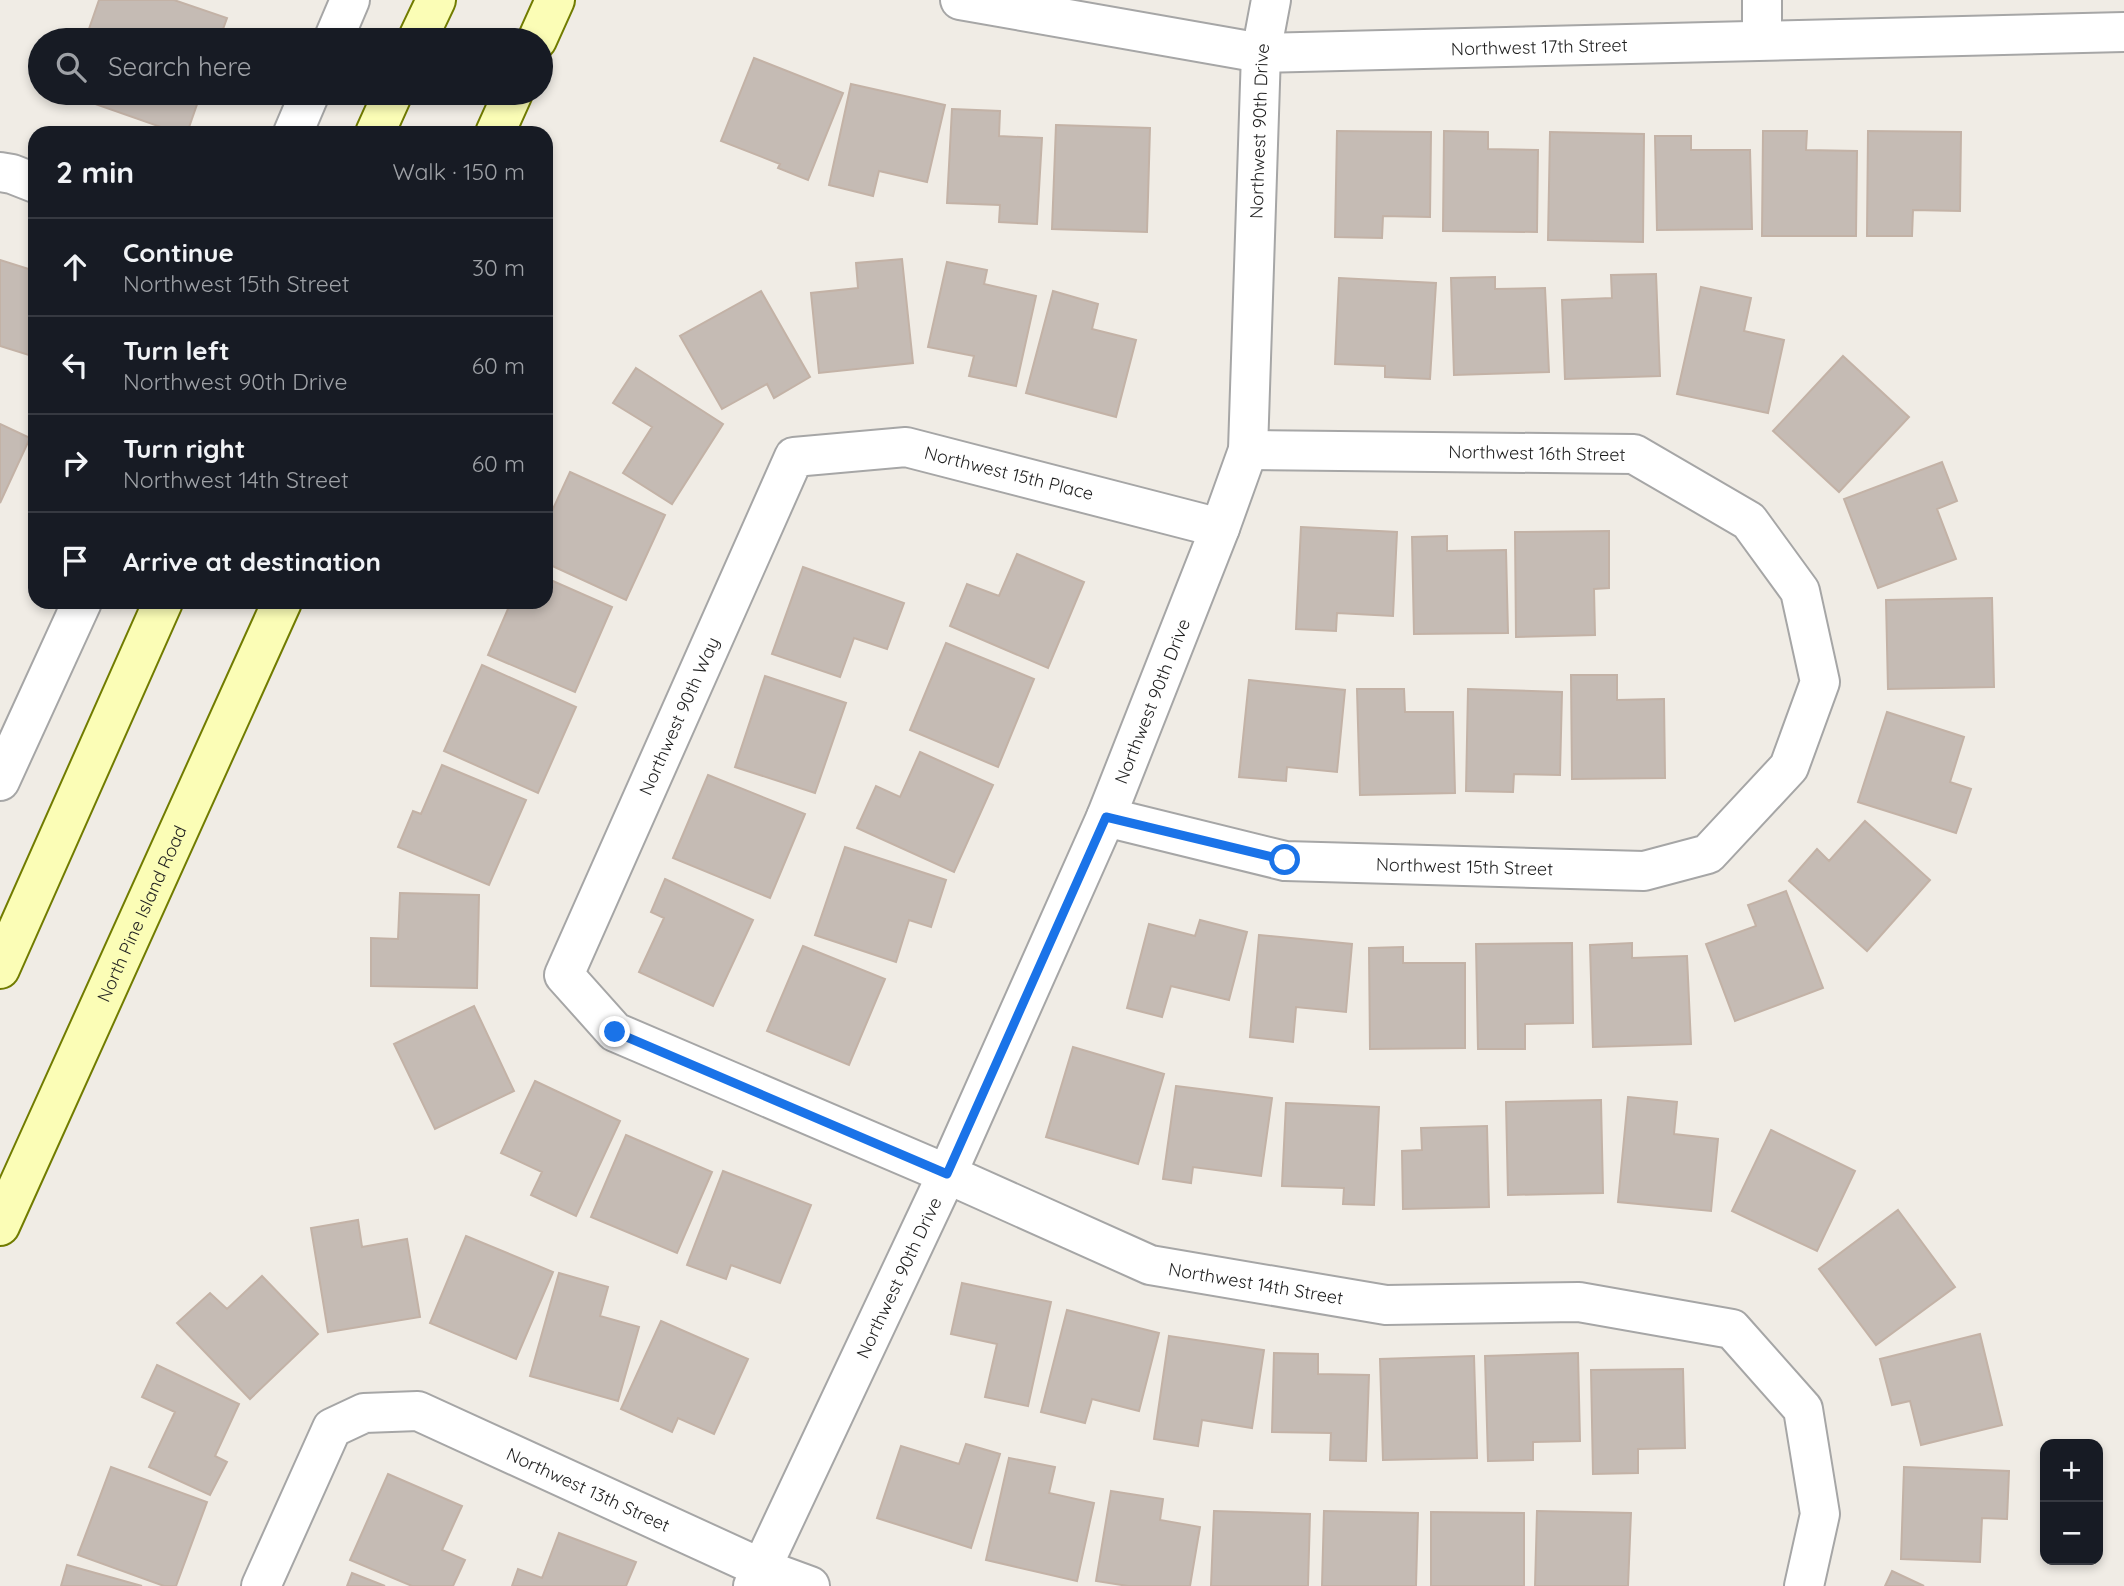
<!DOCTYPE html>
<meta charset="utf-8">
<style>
:root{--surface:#171b24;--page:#242831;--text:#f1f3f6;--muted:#9ea1a6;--line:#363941}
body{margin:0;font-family:Quicksand,sans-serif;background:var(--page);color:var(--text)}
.controls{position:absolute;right:21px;bottom:21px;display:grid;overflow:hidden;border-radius:14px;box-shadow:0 4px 10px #0003}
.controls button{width:63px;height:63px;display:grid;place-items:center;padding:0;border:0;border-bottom:2px solid var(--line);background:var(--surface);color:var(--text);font:35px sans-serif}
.stop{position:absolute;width:21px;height:21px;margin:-16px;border:5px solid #1a73e8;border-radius:50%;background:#fff}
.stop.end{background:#1a73e8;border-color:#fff;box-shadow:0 2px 7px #0008}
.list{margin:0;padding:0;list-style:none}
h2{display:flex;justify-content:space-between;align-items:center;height:91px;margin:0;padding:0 28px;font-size:30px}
h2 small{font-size:23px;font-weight:400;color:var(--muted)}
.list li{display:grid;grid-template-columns:46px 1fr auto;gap:21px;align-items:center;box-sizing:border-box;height:98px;padding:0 28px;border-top:2px solid var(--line)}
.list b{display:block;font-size:26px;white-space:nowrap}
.list p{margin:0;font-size:23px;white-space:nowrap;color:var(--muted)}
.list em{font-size:23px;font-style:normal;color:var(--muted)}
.icon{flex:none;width:38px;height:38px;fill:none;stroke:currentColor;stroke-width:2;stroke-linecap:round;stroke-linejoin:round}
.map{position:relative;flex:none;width:2124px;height:1586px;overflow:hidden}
.search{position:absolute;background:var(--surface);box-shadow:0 4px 10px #0003;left:28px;top:28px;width:525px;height:77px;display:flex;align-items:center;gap:18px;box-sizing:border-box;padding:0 24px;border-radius:38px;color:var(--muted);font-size:26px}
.panel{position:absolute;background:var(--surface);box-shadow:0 4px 10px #0003;left:28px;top:126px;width:525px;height:483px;border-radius:21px}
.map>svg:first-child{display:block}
.building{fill:#c5bbb4;stroke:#c3b2a6;stroke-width:2}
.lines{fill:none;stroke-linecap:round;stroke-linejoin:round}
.street-casing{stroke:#a6a6a6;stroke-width:42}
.secondary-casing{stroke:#717c00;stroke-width:42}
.street{stroke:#fff;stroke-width:38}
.secondary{stroke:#fbfdb6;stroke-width:38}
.route{stroke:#1a73e8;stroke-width:9}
.labels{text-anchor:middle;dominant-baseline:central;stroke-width:5;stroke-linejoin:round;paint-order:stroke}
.street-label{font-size:18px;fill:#1f1f1f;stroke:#fff}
</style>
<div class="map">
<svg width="2124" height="1586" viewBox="0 0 2124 1586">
<rect width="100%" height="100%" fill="#f0ece5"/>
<!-- building -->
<path class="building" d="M99,0h75l53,18 -8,22h-101l-29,-11z
M754,58l89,35 -35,87 -30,-12 2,-4 -59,-23z
M851,84l94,21 -18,77 -48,-11 -6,25 -44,-11z
M99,93h102l-14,40h-9l-83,-29z
M952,109l48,2 -1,25 43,2 -5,86 -38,-2 1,-17 -53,-2z
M1056,125l94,3 -3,104 -95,-3z
M1337,131l94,1 -1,85 -47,-1 -1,22 -47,-1z
M1444,131l44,1v17l50,1 -1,82 -94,-1z
M1763,131h44l-1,19 51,1 -1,85h-94z
M1868,131l93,1 -1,79 -47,-1 -1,26h-45z
M1550,132l94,2 -1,108 -95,-2z
M1655,136h36v14h59l2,79 -95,1z
M902,259l11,104 -94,10 -8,-80 47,-5 -2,-25z
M0,260l35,11v86l-35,-11z
M947,262l40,8 -3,14 52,12 -20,90 -47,-10 5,-20 -46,-9z
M1656,274l4,102 -95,3 -3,-79 50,-2 -1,-23z
M1495,277v12l50,-1 4,84 -95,3 -3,-97z
M1339,278l97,5 -6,96 -45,-2v-11l-50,-2z
M1701,287l50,11 -7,33 40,9 -16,73 -91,-19z
M761,291l49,86 -36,21 -7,-14 -45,25 -42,-73z
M1053,291l45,13 -6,25 44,11 -20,77 -90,-24z
M1843,356l66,61 -70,75 -66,-61z
M636,368l87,56 -51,80 -49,-31 29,-46 -39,-24z
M0,424l30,14 -30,65z
M1942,462l15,39 -20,8 19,50 -78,29 -34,-89z
M570,472l95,43 -39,85 -80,-37v-39z
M1301,527l96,5 -4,84 -56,-3 -1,18 -40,-2z
M1609,531v57l-15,1 1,46 -79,2 -1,-105z
M1447,536v15l59,-1 2,83 -94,1 -2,-97z
M1017,554l67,28 -36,86 -98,-42 17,-42 32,12z
M803,567l101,36 -17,46 -33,-11 -14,39 -68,-23z
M546,578l66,29 -37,85 -87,-37 23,-53h35z
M1992,598l2,89 -106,2 -2,-89z
M946,643l88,36 -36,88 -88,-37z
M482,665l94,42 -38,86 -94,-42z
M1571,675h46v25l47,-1 1,79 -93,1z
M765,676l81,27 -31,90 -80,-26z
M1249,680l96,10 -8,82 -50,-5 -1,14 -47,-4z
M1357,689h47l1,23h48l2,81 -95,2z
M1468,689l94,3 -2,83 -46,-1 -1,18 -47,-1z
M1887,712l77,25 -14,45 21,7 -15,44 -98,-31z
M920,752l73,33 -39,87 -97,-44 19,-42 24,11z
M442,765l84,35 -37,85 -91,-38 15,-36 8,3z
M708,775l97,39 -35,84 -97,-40z
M1865,821l65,59 -63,71 -78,-70 28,-32 12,12z
M845,847l101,33 -15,47 -22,-7 -13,42 -81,-27z
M665,879l88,41 -40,86 -74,-34 25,-54 -13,-6z
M1786,891l37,97 -88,33 -29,-77 50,-18 -8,-21z
M400,893l79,2 -2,93 -106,-2v-48l27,1z
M1200,920l47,12 -18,68 -58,-14 -9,31 -35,-9 22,-84 46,12z
M1259,935l93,9 -6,68 -50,-5 -3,35 -43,-5z
M1572,943l1,80 -48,1v25h-47l-2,-105z
M1632,943v15l55,-2 4,88 -98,3 -3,-102z
M803,946l82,33 -36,86 -82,-34z
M1403,947v16h62v85l-95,1 -1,-101z
M474,1006l40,85 -79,38 -41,-85z
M1073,1047l91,27 -26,90 -92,-27z
M535,1081l85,40 -44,95 -45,-21 11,-23 -41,-19z
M1176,1086l96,12 -11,78 -68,-9 -2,16 -28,-4z
M1628,1097l49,5 -3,32 44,5 -7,72 -93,-9z
M1601,1100l2,93 -95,2 -2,-93z
M1286,1103l93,4 -5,98 -31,-1 1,-16 -62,-2z
M1487,1126l2,81 -86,2 -1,-58 20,-1 -1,-22z
M1771,1130l84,41 -38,80 -85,-40z
M626,1135l86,37 -35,81 -86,-36z
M723,1171l88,34 -31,78 -49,-18 -5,14 -39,-14z
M1898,1210l57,77 -79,58 -57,-76z
M358,1220l4,27 45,-8 13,78 -92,15 -17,-104z
M466,1236l87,36 -37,87 -86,-36z
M559,1273l49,14 -8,29 39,11 -21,74 -88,-25z
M262,1276l56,58 -68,65 -73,-76 33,-30 17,16z
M962,1283l89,19 -23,104 -43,-9 12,-53 -46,-10z
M1067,1310l92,23 -20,78 -47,-12 -7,24 -44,-11z
M661,1321l87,38 -34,75 -36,-16 -6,14 -51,-23z
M1980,1334l22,91 -81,20 -11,-44 -18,4 -12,-46z
M1169,1336l95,14 -12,78 -50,-8 -4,26 -44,-7z
M1274,1353l44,1v20l51,1 -3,86 -36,-1 1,-27 -59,-1z
M1578,1353l2,88 -47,1v18l-45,1 -3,-105z
M1474,1356l3,102 -94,2 -3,-101z
M157,1365l82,39 -24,52 12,6 -17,33 -61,-28 26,-55 -33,-15z
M1683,1369l2,79 -47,1v24l-45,1 -2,-104z
M966,1444l34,10 -29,94 -94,-30 24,-72 58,18z
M1009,1458l46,9 -6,26 45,10 -17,78 -91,-21z
M111,1467l96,35 -31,84h-12l-86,-31z
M1904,1467l105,4 -2,48 -25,-1 -2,44 -79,-3z
M388,1474l74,32 -20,44 23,10 -12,26h-41l-62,-26z
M1111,1491l52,8 -3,21 40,7 -10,59h-62l-32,-5z
M1214,1511l96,3 -2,72h-97z
M1324,1511l94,2 -2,73h-94z
M1537,1511l94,2 -3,73h-93z
M1431,1512l93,1v73h-93z
M559,1533l77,29 -10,24h-114l6,-17 24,9z
M67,1565l75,21h-81z
M1892,1571l32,15h-39z
M352,1573l33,13h-38z"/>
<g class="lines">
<!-- street casing -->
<g class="street-casing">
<g id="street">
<path id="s1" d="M960,0l301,53 863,-21"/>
<path d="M1762,0v40"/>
<path d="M333,40l17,-40"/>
<path d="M293,133l17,-40"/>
<path d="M0,172l12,2 23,9"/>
<path id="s2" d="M1220,528l-314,-81 -112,10 -230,518 51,57 332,142 203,91 236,40 193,-3 153,27 71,80 17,105 -16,72"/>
<path d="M0,781l82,-179"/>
<path id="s3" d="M1106,817l179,44 359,10 64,-17 81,-87 31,-85 -20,-91 -51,-70 -115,-67 -386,-4"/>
<path id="s4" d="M261,1586l71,-158 32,-15 54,-2 343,157 49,18"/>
<path id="s5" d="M753,1586l194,-412 159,-357 114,-289 28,-78 13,-397 10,-53"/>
</g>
</g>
<!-- secondary casing -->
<g class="secondary-casing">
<g id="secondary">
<path d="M417,40l19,-40"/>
<path d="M537,40l18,-40"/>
<path d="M375,133l18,-40"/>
<path d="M495,133l18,-40"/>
<path d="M0,969l163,-367"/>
<path id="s6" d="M0,1226l282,-624"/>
</g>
</g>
<!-- street -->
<use href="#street" class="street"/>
<!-- secondary -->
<use href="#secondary" class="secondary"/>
</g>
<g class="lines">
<!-- route -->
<path class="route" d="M615,1032l332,142 159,-357 179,43"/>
</g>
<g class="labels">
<!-- street labels -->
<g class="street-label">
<text stroke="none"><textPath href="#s1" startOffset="584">Northwest 17th Street</textPath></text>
<text stroke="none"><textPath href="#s5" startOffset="1559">Northwest 90th Drive</textPath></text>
<text transform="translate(1537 453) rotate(1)">Northwest 16th Street</text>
<text transform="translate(1009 473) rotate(14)">Northwest 15th Place</text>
<text stroke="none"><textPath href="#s5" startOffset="971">Northwest 90th Drive</textPath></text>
<text transform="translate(679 716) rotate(-66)">Northwest 90th Way</text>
<text stroke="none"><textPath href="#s3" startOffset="364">Northwest 15th Street</textPath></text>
<text stroke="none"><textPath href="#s6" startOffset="343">North Pine Island Road</textPath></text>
<text stroke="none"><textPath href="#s5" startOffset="341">Northwest 90th Drive</textPath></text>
<text stroke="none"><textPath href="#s2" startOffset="1771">Northwest 14th Street</textPath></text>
<text stroke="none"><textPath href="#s4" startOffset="450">Northwest 13th Street</textPath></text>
</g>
</g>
</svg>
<div class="controls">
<button>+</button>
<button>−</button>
</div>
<div class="stop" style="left:1285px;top:860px"></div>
<div class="stop end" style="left:615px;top:1032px"></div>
<div class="search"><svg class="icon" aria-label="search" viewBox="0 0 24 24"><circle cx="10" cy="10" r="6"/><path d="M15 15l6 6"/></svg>Search here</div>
<section class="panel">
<h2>2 min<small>Walk · 150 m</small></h2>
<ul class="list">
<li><svg class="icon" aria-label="ahead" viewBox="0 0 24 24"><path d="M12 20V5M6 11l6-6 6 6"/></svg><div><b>Continue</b><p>Northwest 15th Street</p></div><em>30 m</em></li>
<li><svg class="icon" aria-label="left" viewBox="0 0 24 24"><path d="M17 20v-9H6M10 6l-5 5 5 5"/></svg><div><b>Turn left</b><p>Northwest 90th Drive</p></div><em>60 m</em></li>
<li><svg class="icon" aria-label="right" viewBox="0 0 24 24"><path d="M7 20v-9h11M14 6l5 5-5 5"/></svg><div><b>Turn right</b><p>Northwest 14th Street</p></div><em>60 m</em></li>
<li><svg class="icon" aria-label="arrive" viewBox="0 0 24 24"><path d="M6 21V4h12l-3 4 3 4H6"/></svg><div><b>Arrive at destination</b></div></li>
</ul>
</section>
</div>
